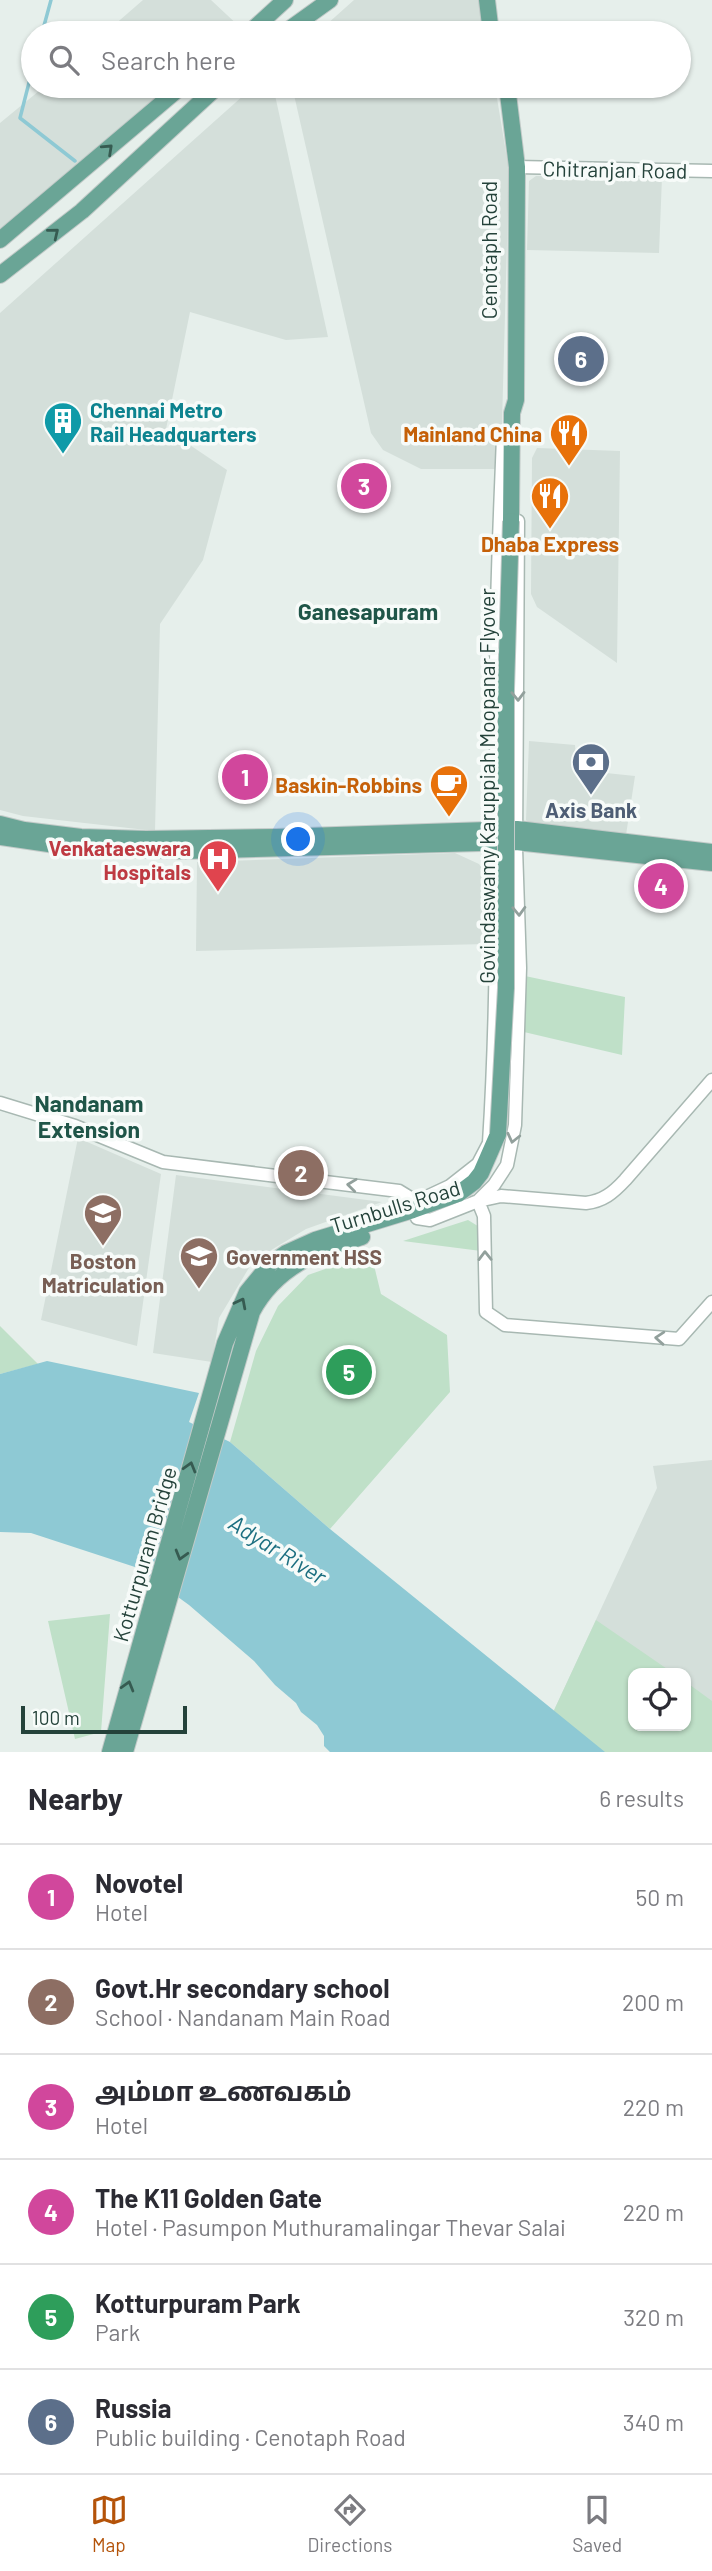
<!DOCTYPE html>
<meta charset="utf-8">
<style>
:root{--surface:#fff;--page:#f2f2f3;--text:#2b2b33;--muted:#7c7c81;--line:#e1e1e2;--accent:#b45309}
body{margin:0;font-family:Barlow,"Noto Sans Tamil",sans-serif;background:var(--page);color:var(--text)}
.controls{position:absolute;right:21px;bottom:21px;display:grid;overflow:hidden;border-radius:14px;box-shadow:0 2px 5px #0004}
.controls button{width:63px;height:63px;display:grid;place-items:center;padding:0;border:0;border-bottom:2px solid var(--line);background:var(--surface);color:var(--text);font:35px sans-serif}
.scale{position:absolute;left:21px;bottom:18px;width:166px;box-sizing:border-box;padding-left:7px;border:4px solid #24423a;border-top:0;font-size:19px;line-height:24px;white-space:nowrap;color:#24423a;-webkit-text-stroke:5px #f7fbf9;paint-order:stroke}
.you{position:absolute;left:299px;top:840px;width:24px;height:24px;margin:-18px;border:5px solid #fff;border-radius:50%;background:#1a73e8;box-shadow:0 0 0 10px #1a73e833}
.badge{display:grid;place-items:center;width:46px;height:46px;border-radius:50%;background:var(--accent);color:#fff;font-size:23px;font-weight:700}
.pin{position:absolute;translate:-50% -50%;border:4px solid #fff;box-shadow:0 2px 7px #0006}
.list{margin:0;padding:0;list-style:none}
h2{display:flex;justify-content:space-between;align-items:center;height:91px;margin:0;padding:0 28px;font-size:30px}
h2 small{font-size:23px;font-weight:400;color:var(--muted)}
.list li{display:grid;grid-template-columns:46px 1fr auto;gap:21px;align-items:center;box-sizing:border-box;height:105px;padding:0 28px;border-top:2px solid var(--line)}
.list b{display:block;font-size:26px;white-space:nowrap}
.list p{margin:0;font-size:23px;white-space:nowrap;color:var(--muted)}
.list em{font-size:23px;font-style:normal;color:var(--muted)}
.icon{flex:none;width:38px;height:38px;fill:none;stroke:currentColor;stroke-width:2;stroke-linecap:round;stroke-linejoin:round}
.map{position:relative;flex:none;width:712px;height:1752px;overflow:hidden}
.search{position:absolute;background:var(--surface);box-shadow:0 2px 5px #0004;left:21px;right:21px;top:21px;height:77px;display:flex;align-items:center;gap:18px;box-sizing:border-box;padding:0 24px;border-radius:38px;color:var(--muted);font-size:26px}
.sheet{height:721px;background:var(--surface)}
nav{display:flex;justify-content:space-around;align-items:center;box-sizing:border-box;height:98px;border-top:2px solid var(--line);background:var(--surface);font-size:19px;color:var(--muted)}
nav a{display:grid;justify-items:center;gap:4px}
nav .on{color:var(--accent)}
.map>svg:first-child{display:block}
.built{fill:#d4dfda;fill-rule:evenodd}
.green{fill:#bfe0c8}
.water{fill:#8ec9d4}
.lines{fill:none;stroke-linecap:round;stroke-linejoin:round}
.stream{stroke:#8ec9d4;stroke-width:3.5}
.minor-casing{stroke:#a8b8b2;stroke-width:15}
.major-casing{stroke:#c2cac8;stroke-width:18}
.minor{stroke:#fff;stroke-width:12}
.major{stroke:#6aa596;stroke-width:16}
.major-bridge-casing{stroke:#c2cac8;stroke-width:18;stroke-linecap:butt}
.major-bridge{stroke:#6aa596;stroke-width:16}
.oneway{stroke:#365b51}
.oneway2{stroke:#92a09c}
.labels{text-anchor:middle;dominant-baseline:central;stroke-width:7;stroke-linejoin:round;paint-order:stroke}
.street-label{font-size:21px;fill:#24423a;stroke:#f7fbf9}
.culture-label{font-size:21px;font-weight:bold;fill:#0d838f;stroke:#f7fbf9;text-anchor:start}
.food-label{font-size:21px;font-weight:bold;fill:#c56008;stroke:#f7fbf9;text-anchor:end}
.service-label{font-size:21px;font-weight:bold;fill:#4e5e75;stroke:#f7fbf9}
.health-label{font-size:21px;font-weight:bold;fill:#be3a42;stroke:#f7fbf9;text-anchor:end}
.education-label{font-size:21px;font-weight:bold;fill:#785e54;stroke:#f7fbf9;text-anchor:start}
.neighbourhood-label{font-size:23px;font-weight:bold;fill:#1f5548;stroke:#f7fbf9}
.water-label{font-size:23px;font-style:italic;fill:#1c6f80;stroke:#f7fbf9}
</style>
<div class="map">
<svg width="712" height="1752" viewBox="0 0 712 1752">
<rect width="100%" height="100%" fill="#e6efeb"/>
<!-- built -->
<path class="built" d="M143,0h68l31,29 -4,4h-133z
M354,0h127l6,33h-170z
M45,86h131l-176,150v-113z
M254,86h19l55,251 -42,3 -96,-28 -24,117 61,41 -24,90 -43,64 -5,207 -132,-15 -23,-6v-497z
M292,86h203l14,85 -8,288 -5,10h-75l-38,-19 -12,-17z
M536,176l126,1 -3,76 -132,-3 2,-69z
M537,448l83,3 -3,212 -80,-56 -6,-13 1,-136z
M529,741l46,4 2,25 58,6 -9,59 -96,-9 -4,-6z
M455,853l24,11 7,10v70l-290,7 1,-89z
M78,1138l83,36 -24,172 -96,-26z
M176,1175l206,27 -76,27 -53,32 -34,57 -7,44 -59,-9z
M712,1460v292l-163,-31 108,-233 -4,-22zM633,1673h53v53h-53z"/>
<!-- green -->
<path class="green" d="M525,976l100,21 -3,58 -98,-23z
M468,1220l13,8v23l-78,-10z
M371,1253l10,41 66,41 3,57 -120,137 -100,-87 26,-91 22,-45 30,-31z
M0,1326l38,38 -38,10z
M110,1614l-9,118 -26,7 -27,-118z
M596,1620l77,53h-40v53h53v-44l26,19v51h-123l-40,-31z"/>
<!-- water -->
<path class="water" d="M47,1361l152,32 -10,29 41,20 100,87 275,223h-275l-6,-6v-10l-7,-11 -16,-13 -5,-9 -21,-18 -21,-24 -65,-56 -51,-37 -107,-35 -31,-1v-158z"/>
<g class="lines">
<!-- stream -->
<path class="stream" d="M42,33l9,-33
M33,67l-13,51 55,43"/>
<!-- minor casing -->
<g class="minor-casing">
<path id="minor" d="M517,167l195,4
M712,1080l-87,100c-12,13 -22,21 -39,23l-85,-7 -23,5 6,15 2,96 19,13 174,14 33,-37
M0,1103l75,23 88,36 236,29 18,11
M418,1201l32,-15 28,-22 11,-21c10,-156 7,-311 7,-467 0,-80 4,-160 7,-239l9,-8
M417,1218l13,2 48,-19 16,-16 13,-20 8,-40 5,-157 -4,-120 2,-327"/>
</g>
<!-- major casing -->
<g class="major-casing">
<path id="major" d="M487,0l4,33
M249,33l36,-33
M284,33l46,-33
M507,86l10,81 -1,233 -4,13 -1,108
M0,240l182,-154
M0,275l82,-64 136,-125
M0,824l24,6 57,7 65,2 130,-2 241,-8 195,23
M0,837l69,10 115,4 332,-9 196,21
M110,1752l115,-409 22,-51 23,-28 16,-11 29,-13 98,-30 45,-16 16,-12 7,-9 17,-39
M125,1752l127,-440c24,-45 64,-60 110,-75"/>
</g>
<!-- minor -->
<use href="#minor" class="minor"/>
<!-- major -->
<use href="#major" class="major"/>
<!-- major-bridge casing -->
<g class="major-bridge-casing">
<path id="major-bridge" d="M498,1134l8,-146v-299l5,-168"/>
</g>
<!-- major-bridge -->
<use href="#major-bridge" class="major-bridge"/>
</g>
<!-- one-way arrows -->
<defs><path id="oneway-chevron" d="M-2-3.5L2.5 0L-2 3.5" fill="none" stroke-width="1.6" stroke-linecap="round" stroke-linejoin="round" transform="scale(1.75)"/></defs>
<g class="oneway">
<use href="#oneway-chevron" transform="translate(108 149) rotate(-43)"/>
<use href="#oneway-chevron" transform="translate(54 233) rotate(-39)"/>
<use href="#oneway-chevron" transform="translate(241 1303) rotate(-63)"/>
<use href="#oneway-chevron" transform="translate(190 1467) rotate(-74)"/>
<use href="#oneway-chevron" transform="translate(181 1555) rotate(106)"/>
<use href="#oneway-chevron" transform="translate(128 1686) rotate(-74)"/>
</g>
<g class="oneway2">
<use href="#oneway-chevron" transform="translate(518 696) rotate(89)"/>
<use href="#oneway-chevron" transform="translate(519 911) rotate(88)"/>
<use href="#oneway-chevron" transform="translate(513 1138) rotate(103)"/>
<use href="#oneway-chevron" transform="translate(352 1185) rotate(-173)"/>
<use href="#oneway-chevron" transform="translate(485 1256) rotate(-91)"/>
<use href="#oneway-chevron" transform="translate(660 1338) rotate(-176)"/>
</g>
<!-- icons -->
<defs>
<g id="building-pin" transform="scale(2.0125)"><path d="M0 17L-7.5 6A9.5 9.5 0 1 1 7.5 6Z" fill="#0f9aa8" stroke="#f7fbf9"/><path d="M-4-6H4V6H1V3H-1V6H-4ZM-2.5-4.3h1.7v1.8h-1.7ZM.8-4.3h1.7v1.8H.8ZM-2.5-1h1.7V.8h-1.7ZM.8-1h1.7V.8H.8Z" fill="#fff"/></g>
<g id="restaurant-pin" transform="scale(2.0125)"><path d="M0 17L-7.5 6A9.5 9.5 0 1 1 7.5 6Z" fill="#e8710a" stroke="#f7fbf9"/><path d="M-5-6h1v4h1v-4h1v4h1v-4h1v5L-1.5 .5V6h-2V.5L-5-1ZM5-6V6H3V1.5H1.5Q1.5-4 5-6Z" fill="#fff"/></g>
<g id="bank-pin" transform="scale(2.0125)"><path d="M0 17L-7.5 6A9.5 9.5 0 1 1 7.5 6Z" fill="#5c6f8a" stroke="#f7fbf9"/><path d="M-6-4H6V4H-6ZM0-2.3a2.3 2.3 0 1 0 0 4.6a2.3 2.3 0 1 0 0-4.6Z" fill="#fff"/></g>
<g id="cafe-pin" transform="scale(2.0125)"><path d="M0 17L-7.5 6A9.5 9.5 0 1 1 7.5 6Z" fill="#e8710a" stroke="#f7fbf9"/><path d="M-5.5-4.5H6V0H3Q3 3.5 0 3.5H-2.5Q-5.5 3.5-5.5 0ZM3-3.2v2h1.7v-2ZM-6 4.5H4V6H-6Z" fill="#fff"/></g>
<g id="hospital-pin" transform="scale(2.0125)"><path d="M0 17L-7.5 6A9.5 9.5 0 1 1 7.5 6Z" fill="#e0444e" stroke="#f7fbf9"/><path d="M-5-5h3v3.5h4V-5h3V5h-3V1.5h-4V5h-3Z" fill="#fff"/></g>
<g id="school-pin" transform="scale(2.0125)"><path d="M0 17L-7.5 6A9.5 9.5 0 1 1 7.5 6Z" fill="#8d6e63" stroke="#f7fbf9"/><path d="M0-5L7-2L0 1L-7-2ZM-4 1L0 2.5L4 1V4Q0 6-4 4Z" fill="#fff"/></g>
</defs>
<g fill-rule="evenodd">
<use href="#building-pin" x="63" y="421"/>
<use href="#restaurant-pin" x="569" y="433"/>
<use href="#restaurant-pin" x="550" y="496"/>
<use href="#bank-pin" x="591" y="762"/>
<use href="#cafe-pin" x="449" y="784"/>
<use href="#hospital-pin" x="218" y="859"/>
<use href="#school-pin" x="103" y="1213"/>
<use href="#school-pin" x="199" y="1256"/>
</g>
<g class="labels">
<!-- street labels -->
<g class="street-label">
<text transform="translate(615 169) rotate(1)">Chitranjan Road</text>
<text transform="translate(488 250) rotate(-90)">Cenotaph Road</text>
<text transform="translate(486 786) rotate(-90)">Govindaswamy Karuppiah Moopanar Flyover</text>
<text transform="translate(395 1206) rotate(-17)">Turnbulls Road</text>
<text transform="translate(144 1554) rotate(-74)">Kotturpuram Bridge</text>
</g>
<!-- culture labels -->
<g class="culture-label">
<text x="90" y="409">Chennai Metro<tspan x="90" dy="24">Rail Headquarters</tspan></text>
</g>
<!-- food labels -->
<g class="food-label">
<text x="542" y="433">Mainland China</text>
<text x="550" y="543" text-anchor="middle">Dhaba Express</text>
<text x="422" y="784">Baskin-Robbins</text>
</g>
<!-- service labels -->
<g class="service-label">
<text x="591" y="809">Axis Bank</text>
</g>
<!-- health labels -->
<g class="health-label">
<text x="191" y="847">Venkataeswara<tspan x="191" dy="24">Hospitals</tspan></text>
</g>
<!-- education labels -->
<g class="education-label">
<text x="226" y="1256">Government HSS</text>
<text x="103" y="1260" text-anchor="middle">Boston<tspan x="103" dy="24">Matriculation</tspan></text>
</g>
<!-- neighbourhood labels -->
<g class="neighbourhood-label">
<text x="368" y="611">Ganesapuram</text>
<text x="89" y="1103">Nandanam<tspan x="89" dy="26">Extension</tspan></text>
</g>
<!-- water labels -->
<g class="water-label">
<text transform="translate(278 1549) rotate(32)">Adyar River</text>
</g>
</g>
</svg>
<div class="controls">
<button><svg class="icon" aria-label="locate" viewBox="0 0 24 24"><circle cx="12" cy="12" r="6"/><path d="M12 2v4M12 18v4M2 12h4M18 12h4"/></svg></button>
</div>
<div class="scale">100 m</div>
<div class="you"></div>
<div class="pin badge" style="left:245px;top:777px;background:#d1479c">1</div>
<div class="pin badge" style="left:301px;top:1173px;background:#8d6e63">2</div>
<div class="pin badge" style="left:364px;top:486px;background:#d1479c">3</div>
<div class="pin badge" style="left:661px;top:886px;background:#d1479c">4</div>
<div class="pin badge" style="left:349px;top:1372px;background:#2e9e5b">5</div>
<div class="pin badge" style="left:581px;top:359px;background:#5c6f8a">6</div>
<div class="search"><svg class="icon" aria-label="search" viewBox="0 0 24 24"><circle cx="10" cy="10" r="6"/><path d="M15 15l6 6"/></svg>Search here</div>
</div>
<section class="sheet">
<h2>Nearby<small>6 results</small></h2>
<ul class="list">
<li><span class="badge" style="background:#d1479c">1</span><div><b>Novotel</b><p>Hotel</p></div><em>50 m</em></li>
<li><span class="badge" style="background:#8d6e63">2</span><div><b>Govt.Hr secondary school</b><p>School · Nandanam Main Road</p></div><em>200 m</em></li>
<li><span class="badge" style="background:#d1479c">3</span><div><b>அம்மா உணவகம்</b><p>Hotel</p></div><em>220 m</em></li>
<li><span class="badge" style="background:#d1479c">4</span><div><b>The K11 Golden Gate</b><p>Hotel · Pasumpon Muthuramalingar Thevar Salai</p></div><em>220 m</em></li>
<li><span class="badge" style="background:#2e9e5b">5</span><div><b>Kotturpuram Park</b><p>Park</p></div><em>320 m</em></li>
<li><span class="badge" style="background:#5c6f8a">6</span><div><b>Russia</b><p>Public building · Cenotaph Road</p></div><em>340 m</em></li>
</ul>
</section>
<nav>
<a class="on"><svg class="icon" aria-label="map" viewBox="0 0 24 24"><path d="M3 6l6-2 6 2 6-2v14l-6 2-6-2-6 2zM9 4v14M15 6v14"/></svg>Map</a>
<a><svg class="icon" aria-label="directions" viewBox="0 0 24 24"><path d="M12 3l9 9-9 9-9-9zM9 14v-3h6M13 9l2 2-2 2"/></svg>Directions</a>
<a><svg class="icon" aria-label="saved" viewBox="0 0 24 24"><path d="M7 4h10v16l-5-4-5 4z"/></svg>Saved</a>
</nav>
